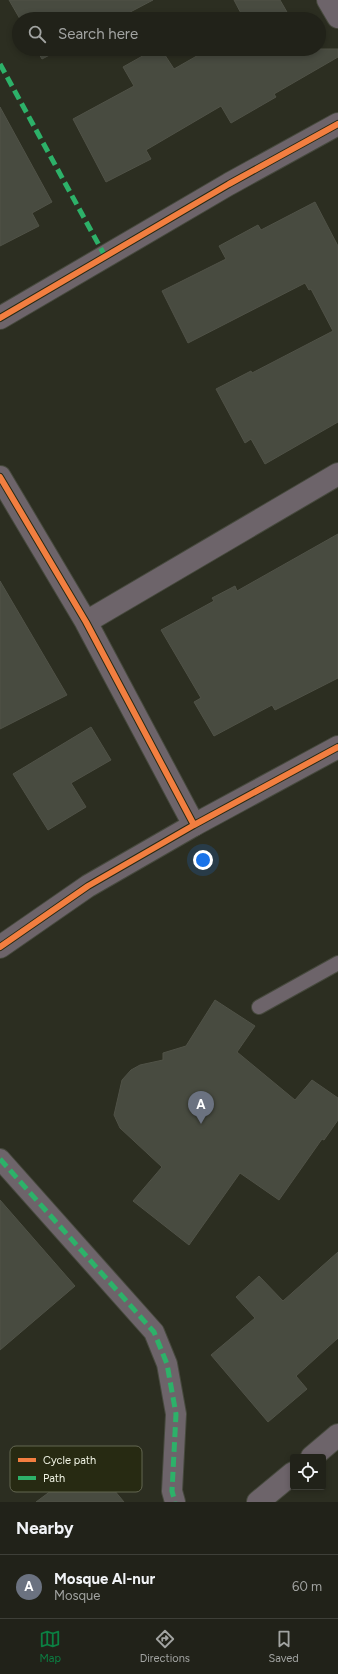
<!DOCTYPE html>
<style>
:root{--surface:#212219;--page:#292a22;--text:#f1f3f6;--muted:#a2a4a2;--line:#3e3f38;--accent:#0b8043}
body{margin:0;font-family:Figtree,sans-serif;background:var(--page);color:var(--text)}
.controls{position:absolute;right:12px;bottom:12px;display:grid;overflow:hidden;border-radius:4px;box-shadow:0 2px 6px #0003}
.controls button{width:36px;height:36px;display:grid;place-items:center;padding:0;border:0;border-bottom:1px solid var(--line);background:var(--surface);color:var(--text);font:20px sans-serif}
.you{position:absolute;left:203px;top:860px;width:14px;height:14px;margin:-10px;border:3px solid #fff;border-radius:50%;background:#1a73e8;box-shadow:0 0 0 6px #1a73e833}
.badge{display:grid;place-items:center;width:26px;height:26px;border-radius:50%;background:var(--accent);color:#fff;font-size:13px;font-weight:700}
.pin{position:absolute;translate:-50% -33px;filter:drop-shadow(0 1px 2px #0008)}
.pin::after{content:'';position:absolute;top:21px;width:14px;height:12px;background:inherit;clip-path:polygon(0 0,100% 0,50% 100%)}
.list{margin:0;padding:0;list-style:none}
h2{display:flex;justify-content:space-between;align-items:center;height:52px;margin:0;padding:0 16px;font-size:17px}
h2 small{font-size:13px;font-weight:400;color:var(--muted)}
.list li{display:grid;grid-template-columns:26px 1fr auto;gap:12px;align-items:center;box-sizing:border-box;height:64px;padding:0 16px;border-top:1px solid var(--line)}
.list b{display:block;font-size:15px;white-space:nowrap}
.list p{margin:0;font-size:13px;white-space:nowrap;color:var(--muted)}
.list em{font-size:13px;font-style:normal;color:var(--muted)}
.icon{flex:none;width:22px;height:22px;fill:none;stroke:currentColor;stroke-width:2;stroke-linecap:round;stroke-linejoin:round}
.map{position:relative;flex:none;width:338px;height:1502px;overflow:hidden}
.search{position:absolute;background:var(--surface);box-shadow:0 2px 6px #0003;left:12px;right:12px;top:12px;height:44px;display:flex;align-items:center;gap:10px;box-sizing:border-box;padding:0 14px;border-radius:22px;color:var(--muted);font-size:15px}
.sheet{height:116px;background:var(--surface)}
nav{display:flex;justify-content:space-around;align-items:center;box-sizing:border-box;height:56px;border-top:1px solid var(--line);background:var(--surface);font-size:11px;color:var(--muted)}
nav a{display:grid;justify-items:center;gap:2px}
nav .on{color:var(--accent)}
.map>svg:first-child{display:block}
.building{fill:#484b40;stroke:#505247}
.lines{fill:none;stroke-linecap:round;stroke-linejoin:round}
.service-casing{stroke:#46493d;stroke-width:16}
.pedestrian-casing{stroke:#46493d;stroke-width:22}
.minor-casing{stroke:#46493d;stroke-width:24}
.tertiary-casing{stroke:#46493d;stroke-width:24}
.service{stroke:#6d646a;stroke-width:14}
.pedestrian{stroke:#6d646a;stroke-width:20}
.minor{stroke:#6d646a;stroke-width:22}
.tertiary{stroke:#6d646a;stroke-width:22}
.quiet{stroke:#2db169;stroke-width:5;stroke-dasharray:10 5;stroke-linecap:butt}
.cycleway-casing{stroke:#272a12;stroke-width:8}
.cycleway{stroke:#f27e40;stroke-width:6}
.key{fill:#272a12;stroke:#636651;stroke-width:1}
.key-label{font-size:11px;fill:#eff2e3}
</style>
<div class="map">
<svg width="338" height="1502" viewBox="0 0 338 1502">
<rect width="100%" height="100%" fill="#2c2e21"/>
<!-- building -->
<path class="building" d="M9,0h144l-36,19h-97z
M234,0h46l11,19h-47z
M36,49h25l-19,10z
M155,49h6l13,20 35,-20h129v8l-64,37 2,3 -45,26 -10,-17 -75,44 5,9 -45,23 -33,-63 61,-33 -11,-19z
M0,107l52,95 -20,11 7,13 -39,20z
M315,202l23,44v176l-73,42 -14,-25 -6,4 -29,-54 35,-18 1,2 81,-42 -22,-42 -2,1 -4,-7 -117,60 -26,-52 64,-32 -7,-13 39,-21 3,5z
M338,534v144l-63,32 -3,-5 -58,31 -20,-34 7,-4 -40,-68 53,-29 -2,-3 23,-12 2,5z
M0,581l67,114 -67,34z
M91,727l20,33 -40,23 15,24 -38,23 -35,-56z
M215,1000l40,26 -18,26 58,48 17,-20 26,18v22l-14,20 -2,-1 -43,61 -39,-27 -51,72 -56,-44 29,-34 -42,-39 -6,-13 8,-35 9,-10 9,-5 23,-5v-7l23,-7z
M0,1200l75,86 -75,64z
M338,1252v86l-42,38 11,13 -39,33 -57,-67 44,-37 -19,-21 23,-21 24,25z
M94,1459l22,29 -2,2 10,12h-88z"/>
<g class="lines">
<!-- service casing -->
<g class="service-casing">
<path id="service" d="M259,1007l79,-44"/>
</g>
<!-- pedestrian casing -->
<g class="pedestrian-casing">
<path id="pedestrian" d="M0,1159l154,173 13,32 9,50 -4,77 3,11"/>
</g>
<!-- minor casing -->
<g class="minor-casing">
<path id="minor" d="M328,0l10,17
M0,318l229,-134 109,-60
M0,477l86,145 108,203
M86,622l252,-148
M312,1457l26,-22
M258,1502l35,-29"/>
</g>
<!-- tertiary casing -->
<g class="tertiary-casing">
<path id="tertiary" d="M0,947l88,-61 106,-61 144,-78"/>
</g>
<!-- service -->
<use href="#service" class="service"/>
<!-- pedestrian -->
<use href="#pedestrian" class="pedestrian"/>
<!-- minor -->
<use href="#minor" class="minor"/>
<!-- tertiary -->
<use href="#tertiary" class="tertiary"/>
<!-- quiet -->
<path class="quiet" d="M0,64l106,194
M0,1159l154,173 13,32 9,50 -4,77 3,11"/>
<!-- cycleway casing -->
<g class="cycleway-casing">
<path id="cycleway" d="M0,318l229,-134 109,-60
M0,477l86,145 108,203
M0,947l88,-61 106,-61 144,-78"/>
</g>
<!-- cycleway -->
<use href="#cycleway" class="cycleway"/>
</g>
<!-- legend -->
<rect x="10" y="1446" width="132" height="46" rx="6" class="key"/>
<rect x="18" y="1458" width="18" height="4" fill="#f27e40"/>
<rect x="18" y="1476" width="18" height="4" fill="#2db169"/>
<g class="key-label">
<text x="43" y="1464">Cycle path</text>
<text x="43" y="1482">Path</text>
</g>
</svg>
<div class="controls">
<button><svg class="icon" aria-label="locate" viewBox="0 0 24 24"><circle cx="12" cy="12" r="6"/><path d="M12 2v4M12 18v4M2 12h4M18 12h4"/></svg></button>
</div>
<div class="you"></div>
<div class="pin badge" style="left:201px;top:1124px;background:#6b7280">A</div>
<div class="search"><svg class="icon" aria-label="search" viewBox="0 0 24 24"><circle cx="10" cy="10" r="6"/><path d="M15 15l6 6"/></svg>Search here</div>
</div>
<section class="sheet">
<h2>Nearby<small></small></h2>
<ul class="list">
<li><span class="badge" style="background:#6b7280">A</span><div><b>Mosque Al-nur</b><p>Mosque</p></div><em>60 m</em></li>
</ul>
</section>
<nav>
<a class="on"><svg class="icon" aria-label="map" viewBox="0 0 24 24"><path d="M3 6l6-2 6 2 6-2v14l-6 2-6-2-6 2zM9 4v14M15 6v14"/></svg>Map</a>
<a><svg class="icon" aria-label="directions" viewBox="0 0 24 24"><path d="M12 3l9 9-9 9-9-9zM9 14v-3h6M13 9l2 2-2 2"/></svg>Directions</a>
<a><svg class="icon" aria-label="saved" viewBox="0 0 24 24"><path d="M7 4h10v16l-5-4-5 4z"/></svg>Saved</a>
</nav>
